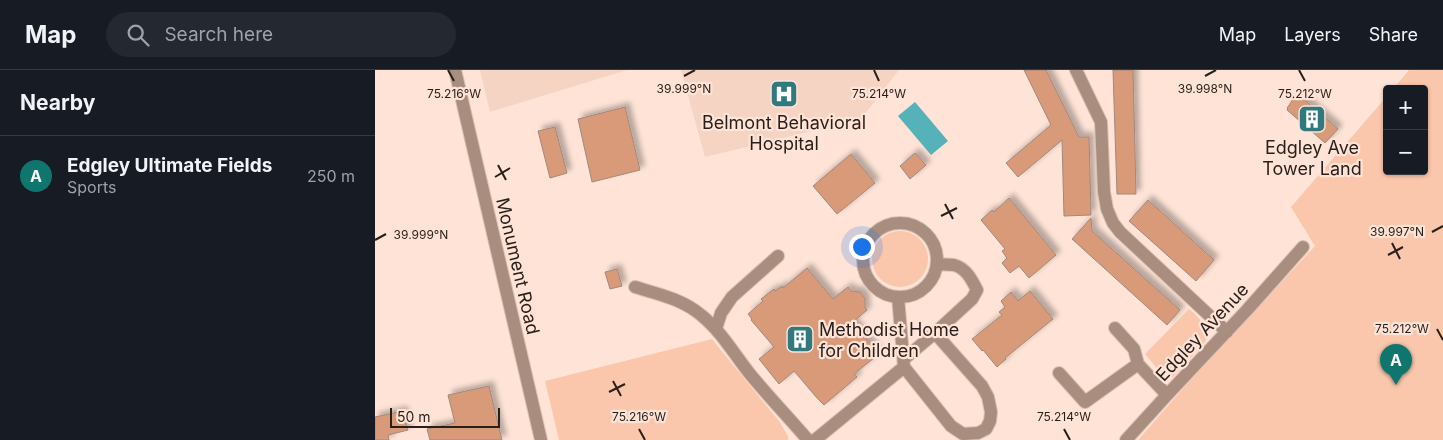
<!DOCTYPE html>
<meta charset="utf-8">
<style>
:root{--surface:#171b24;--page:#242831;--text:#f1f3f6;--muted:#9ea1a6;--line:#363941;--accent:#0f766e}
body{margin:0;font-family:Inter,sans-serif;background:var(--page);color:var(--text)}
.controls{position:absolute;right:15px;top:15px;display:grid;overflow:hidden;border-radius:5px;box-shadow:0 1px 4px #0004}
.controls button{width:45px;height:45px;display:grid;place-items:center;padding:0;border:0;border-bottom:1px solid var(--line);background:var(--surface);color:var(--text);font:25px sans-serif}
.scale{position:absolute;left:15px;bottom:12px;width:110px;box-sizing:border-box;padding-left:5px;border:2px solid #281f1a;border-top:0;font-size:14px;line-height:18px;white-space:nowrap;color:#281f1a;-webkit-text-stroke:4px #fee3d6;paint-order:stroke}
.you{position:absolute;left:486px;top:176px;width:18px;height:18px;margin:-12px;border:4px solid #fff;border-radius:50%;background:#1a73e8;box-shadow:0 0 0 8px #1a73e833}
.badge{display:grid;place-items:center;width:32px;height:32px;border-radius:50%;background:var(--accent);color:#fff;font-size:16px;font-weight:700}
.pin{position:absolute;translate:-50% -41px;filter:drop-shadow(0 1px 2px #0008)}
.pin::after{content:'';position:absolute;top:26px;width:18px;height:15px;background:inherit;clip-path:polygon(0 0,100% 0,50% 100%)}
.list{margin:0;padding:0;list-style:none}
h2{display:flex;justify-content:space-between;align-items:center;height:65px;margin:0;padding:0 20px;font-size:21px}
h2 small{font-size:16px;font-weight:400;color:var(--muted)}
.list li{display:grid;grid-template-columns:32px 1fr auto;gap:15px;align-items:center;box-sizing:border-box;height:80px;padding:0 20px;border-top:1px solid var(--line)}
.list b{display:block;font-size:19px;white-space:nowrap}
.list p{margin:0;font-size:16px;white-space:nowrap;color:var(--muted)}
.list em{font-size:16px;font-style:normal;color:var(--muted)}
.icon{flex:none;width:28px;height:28px;fill:none;stroke:currentColor;stroke-width:2;stroke-linecap:round;stroke-linejoin:round}
.map{position:relative;flex:none;width:1068px;height:370px;overflow:hidden}
header{display:flex;align-items:center;gap:30px;box-sizing:border-box;height:70px;padding:0 25px;background:var(--surface);border-bottom:1px solid var(--line)}
header strong{font-size:24px}
nav{display:flex;gap:28px;margin-inline-start:auto;font-size:18px}
.search{width:350px;height:45px;background:var(--page);display:flex;align-items:center;gap:12px;box-sizing:border-box;padding:0 18px;border-radius:28px;color:var(--muted);font-size:19px}
main{display:flex}
aside{flex:1;background:var(--surface)}
.map>svg:first-child{display:block}
.built{fill:#f6d4c4}
.green{fill:#fac7ad}
.water{fill:#54b2b8}
.building{fill:#d99a79;stroke:#a0897d;filter:url(#shadow)}
.lines{fill:none;stroke-linecap:round;stroke-linejoin:round}
.minor-casing{stroke:#d7c0b4;stroke-width:14}
.minor{stroke:#a98d7f;stroke-width:12}
.ticks{fill:none;stroke:#281f1a;stroke-width:2}
.labels{text-anchor:middle;dominant-baseline:central;stroke-width:4.5;stroke-linejoin:round;paint-order:stroke}
.poi-label{font-size:18px;fill:#281f1a;stroke:#fee3d6}
.street-label{font-size:18px;fill:#281f1a;stroke:#fee3d6}
.ticks-label{font-size:12px;text-anchor:middle;fill:#281f1a;stroke:#fee3d6;stroke-width:4.5;stroke-linejoin:round;paint-order:stroke}
</style>
<header>
<strong>Map</strong>
<div class="search"><svg class="icon" aria-label="search" viewBox="0 0 24 24"><circle cx="10" cy="10" r="6"/><path d="M15 15l6 6"/></svg>Search here</div>
<nav><a>Map</a><a>Layers</a><a>Share</a></nav>
</header>
<main>
<aside>
<h2>Nearby<small></small></h2>
<ul class="list">
<li><span class="badge">A</span><div><b>Edgley Ultimate Fields</b><p>Sports</p></div><em>250 m</em></li>
</ul>
</aside>
<div class="map">
<svg width="1068" height="370" viewBox="0 0 1068 370">
<defs>
<filter id="shadow"><feDropShadow dx="4.5" dy="-4.5" stdDeviation="2.5" flood-color="#0004"/></filter>
</defs>
<rect width="100%" height="100%" fill="#fee3d6"/>
<!-- built -->
<path class="built" d="M105,0h147l-137,42z
M306,0h218l-38,49 -156,38z"/>
<!-- green -->
<path class="green" d="M1034,0h34v370h-305l50,-57 127,-137 -24,-39 96,-111v75h37v-82h-31z
M497 189a28 28 0 1 1 56 0a28 28 0 1 1-56 0Z
M814,239l6,5 13,15 -2,12 -33,36 -6,3 -22,-26z
M337,269l67,82 9,15v4h-229l-14,-59z"/>
<!-- water -->
<path class="water" d="M540,32l33,39 -17,14 -33,-39z"/>
<!-- building -->
<path class="building" d="M649,0h22l33,67h10l2,78 -27,1 -2,-76 -44,37 -12,-14 45,-38z
M738,0h20l3,124h-19z
M925,26l38,33 -13,14 -38,-33 1,-1 -1,-1 7,-10 2,2z
M250,37l15,63 -48,12 -14,-63z
M180,57l12,46 -17,5 -12,-47z
M540,83l11,12 -16,14 -10,-13z
M476,84l24,29 -38,31 -24,-28z
M634,128l47,57 -27,23 -10,-12 -9,7 -8,-10 5,-5 -5,-7 3,-2 -24,-29 11,-10 2,2z
M773,130l66,60 -18,21 -67,-60z
M716,148l1,13 88,79 -13,15 -95,-86z
M432,198l26,31 15,-12 3,4 9,1 5,6v9l2,3 -14,12 26,32 -25,20 3,3 -33,28 -7,-7 -23,-27 -15,13 -20,-25 15,-12 -23,-27 1,-1 -4,-5 15,-13 -2,-2 13,-10 1,2 7,-5 1,2z
M242,199l5,17 -12,3 -5,-17z
M655,221l23,28 -48,39 1,1 -9,8 -14,-17 -1,1 -10,-12 30,-24 -3,-3 6,-5 -4,-6 10,-9 7,9z
M114,316l13,54h-72l-3,-11 28,-6 -7,-28z
M28,341l5,19 -20,5 1,5h-14v-23z"/>
<g class="lines">
<!-- minor casing -->
<g class="minor-casing">
<path id="minor" d="M80,0l86,370
M701,0l25,52 3,70 3,17 6,14 7,9 107,100
M488 190a37 37 0 1 1 74 0a37 37 0 1 1-74 0Z
M260,217c23,7 47,12 66,28 20,16 33,39 49,59 19,23 39,44 58,66
M523,227l6,70 47,59 12,8 15,-1 8,-4 4,-8 1,-9 -3,-15 -6,-11 -47,-53 37,-34 5,-9c-5,-10 -11,-22 -23,-25 -5,-1 -12,0 -17,-1
M740,258l19,21 4,15 29,31
M341,259l5,-16 11,-16 46,-41
M529,289l31,-26
M684,303l26,29 53,-38
M440,370l89,-73
M751,370l41,-45 80,-85 56,-63"/>
</g>
<!-- minor -->
<use href="#minor" class="minor"/>
</g>
<!-- ticks -->
<path class="ticks" d="M73,0l6,11M499,0l5,11M924,0l6,11M309,6l11,-6M830,6l11,-6M123,95l8,15M120,107l15,-9M570,134l8,15M566,146l16,-8M1057,162l11,-6M0,170l11,-6M1017,173l8,16M1013,185l15,-8M1062,259l6,11M238,311l8,15M234,322l16,-8M264,359l6,11M689,359l6,11"/>
<!-- icons -->
<defs>
<g id="hospital-square" transform="scale(1.4375)"><rect x="-9" y="-9" width="18" height="18" rx="4" fill="#30797e" stroke="#fee3d6"/><path d="M-5-5h3v3.5h4V-5h3V5h-3V1.5h-4V5h-3Z" fill="#fff"/></g>
<g id="building-square" transform="scale(1.4375)"><rect x="-9" y="-9" width="18" height="18" rx="4" fill="#30797e" stroke="#fee3d6"/><path d="M-4-6H4V6H1V3H-1V6H-4ZM-2.5-4.3h1.7v1.8h-1.7ZM.8-4.3h1.7v1.8H.8ZM-2.5-1h1.7V.8h-1.7ZM.8-1h1.7V.8H.8Z" fill="#fff"/></g>
</defs>
<g fill-rule="evenodd">
<use href="#hospital-square" x="409" y="24"/>
<use href="#building-square" x="937" y="49"/>
<use href="#building-square" x="425" y="269"/>
</g>
<g class="labels">
<!-- poi labels -->
<g class="poi-label">
<text x="409" y="52">Belmont Behavioral<tspan x="409" dy="21">Hospital</tspan></text>
<text x="937" y="77">Edgley Ave<tspan x="937" dy="21">Tower Land</tspan></text>
<text x="444" y="259" text-anchor="start">Methodist Home<tspan x="444" dy="21">for Children</tspan></text>
</g>
<!-- street labels -->
<g class="street-label">
<text transform="translate(143 196) rotate(77)">Monument Road</text>
<text transform="translate(827 262) rotate(-47)">Edgley Avenue</text>
</g>
</g>
<g class="ticks-label">
<text x="309" y="23">39.999°N</text>
<text x="830" y="23">39.998°N</text>
<text x="79" y="28">75.216°W</text>
<text x="504" y="28">75.214°W</text>
<text x="930" y="28">75.212°W</text>
<text x="1022" y="166">39.997°N</text>
<text x="46" y="169">39.999°N</text>
<text x="1027" y="263">75.212°W</text>
<text x="264" y="351">75.216°W</text>
<text x="689" y="351">75.214°W</text>
</g>
</svg>
<div class="controls">
<button>+</button>
<button>−</button>
</div>
<div class="scale">50 m</div>
<div class="you"></div>
<div class="pin badge" style="left:1021px;top:315px">A</div>
</div>
</main>
